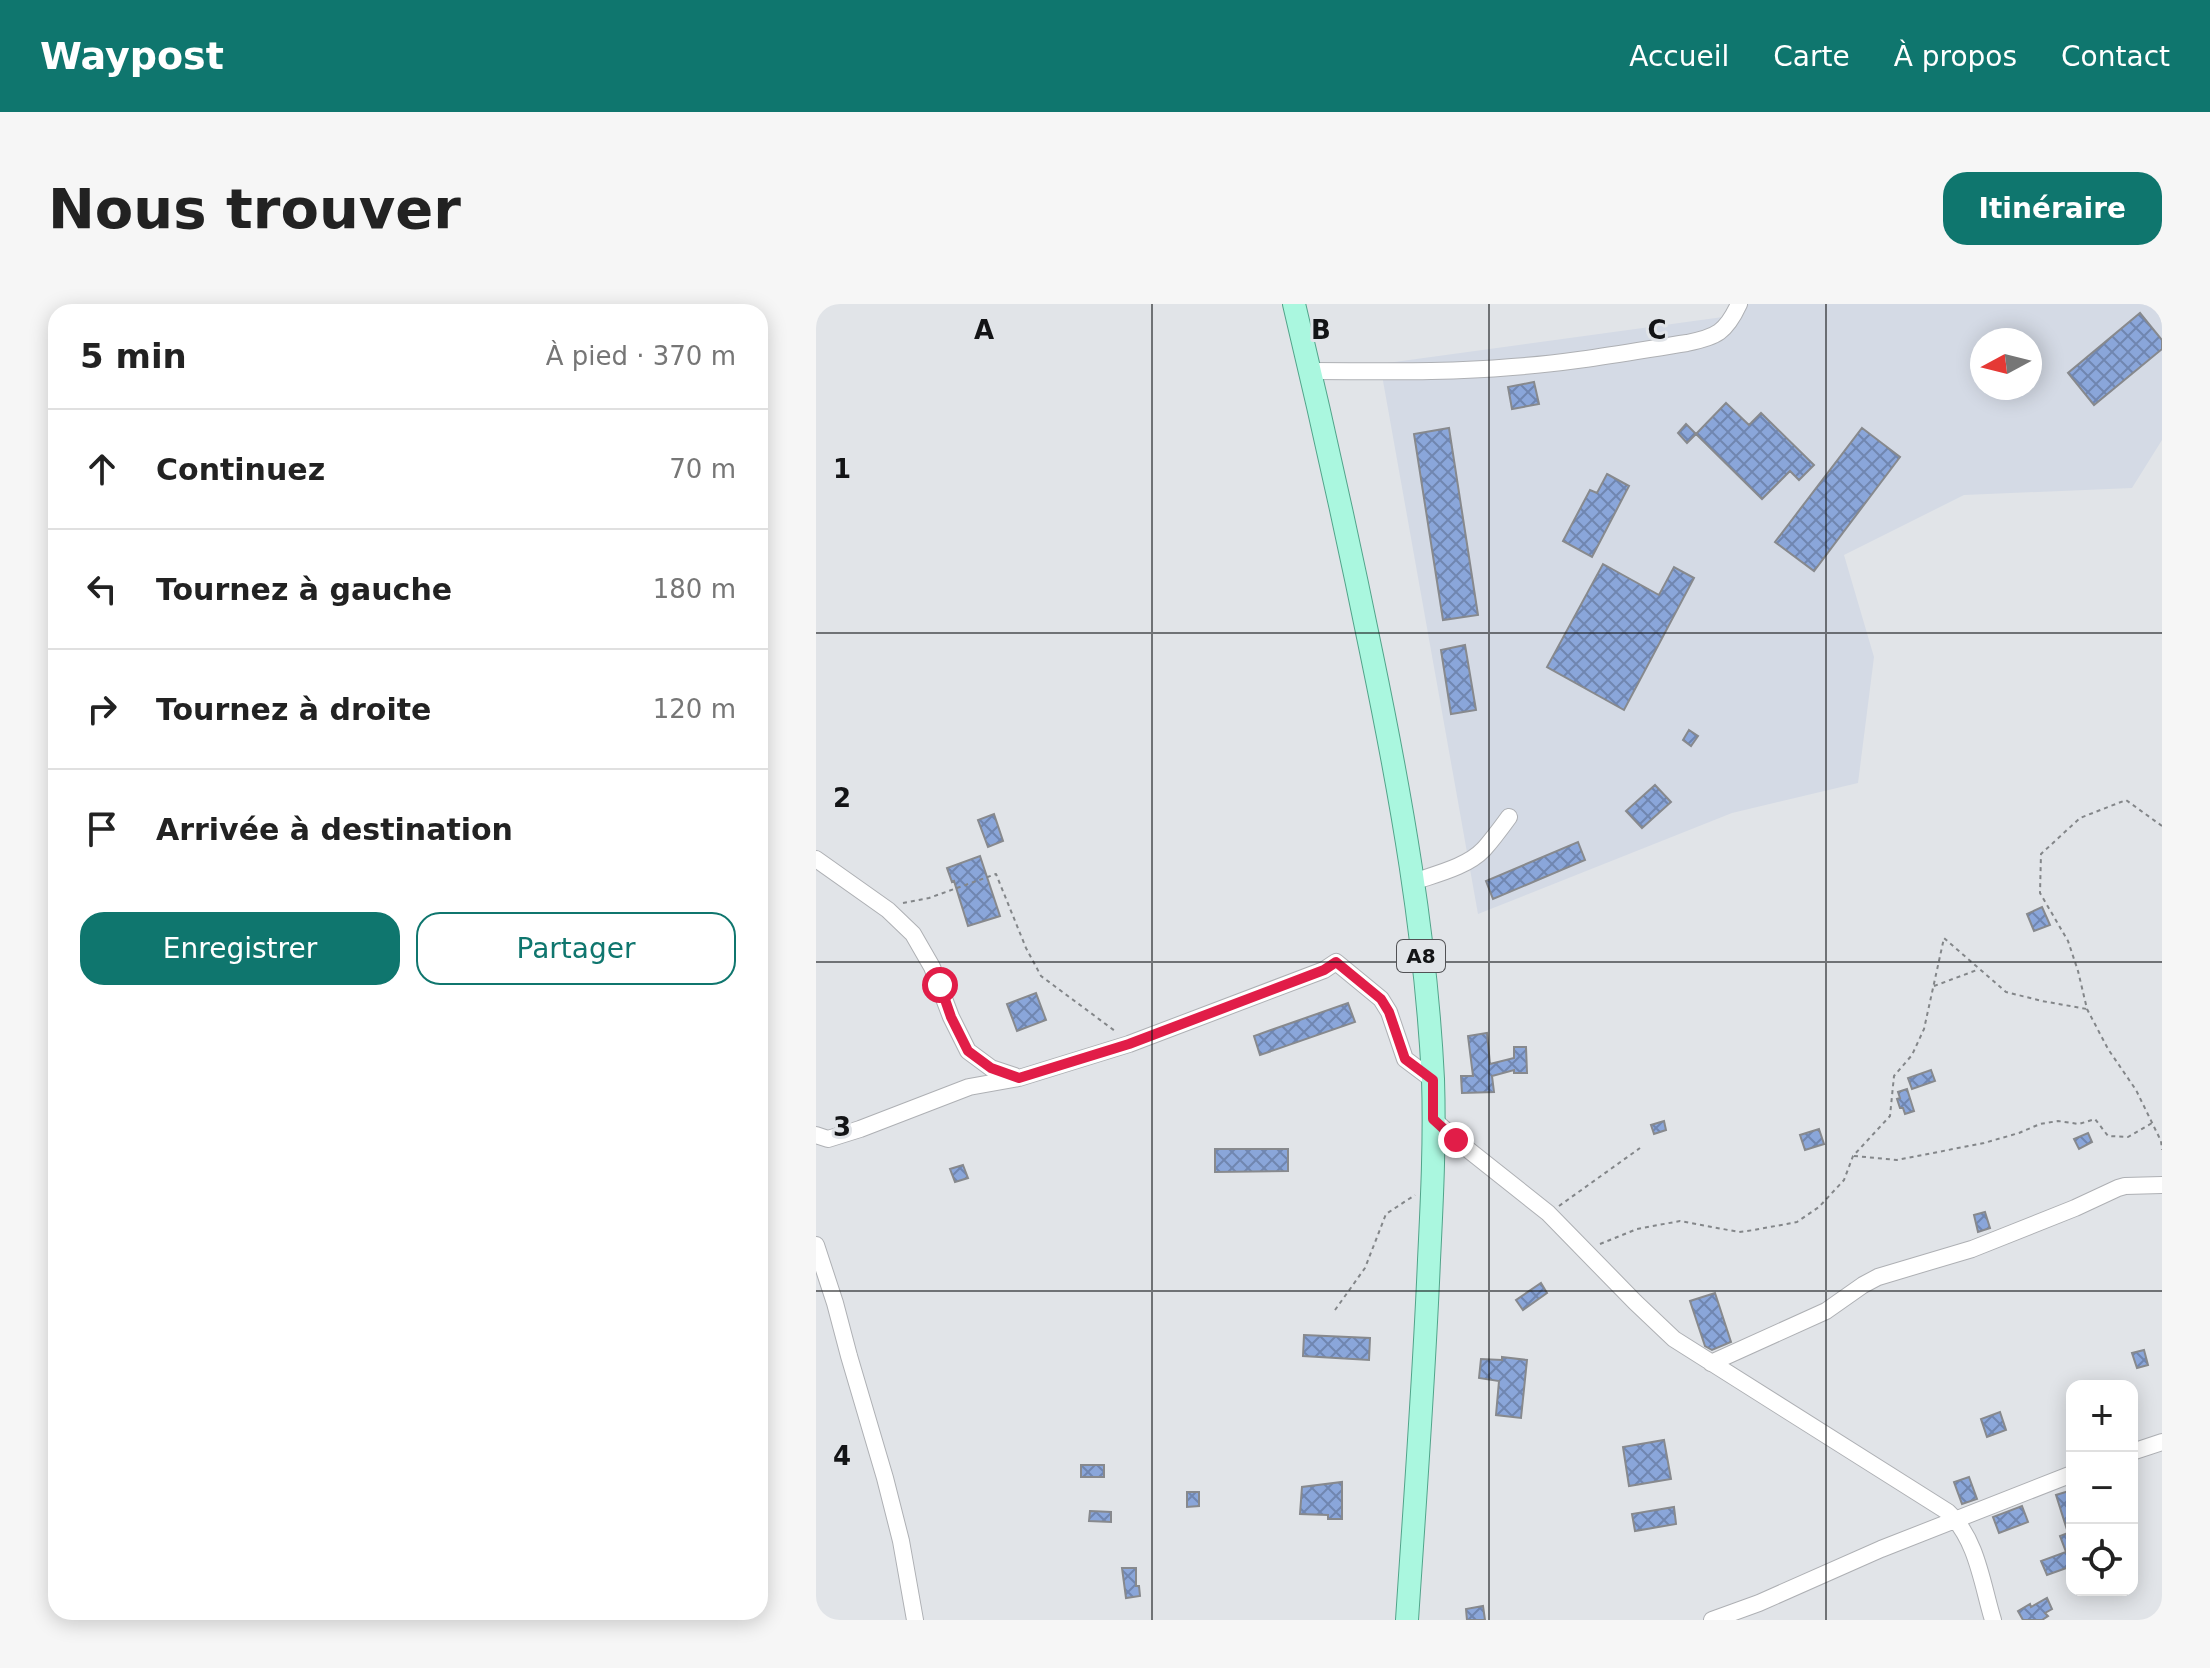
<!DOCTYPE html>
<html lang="fr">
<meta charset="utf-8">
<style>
:root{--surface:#fff;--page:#f6f6f6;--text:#222;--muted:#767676;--line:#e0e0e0;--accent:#0f766e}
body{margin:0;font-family:"DejaVu Sans",sans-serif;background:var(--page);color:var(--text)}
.controls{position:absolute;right:24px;bottom:24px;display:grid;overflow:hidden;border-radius:16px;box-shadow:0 4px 20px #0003}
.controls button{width:72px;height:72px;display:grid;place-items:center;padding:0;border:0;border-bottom:2px solid var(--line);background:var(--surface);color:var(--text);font:40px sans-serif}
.compass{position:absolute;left:1154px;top:24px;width:72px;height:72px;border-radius:50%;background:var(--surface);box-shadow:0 4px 20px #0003;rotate:263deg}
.stop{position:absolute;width:24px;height:24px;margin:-18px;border:6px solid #e11d48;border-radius:50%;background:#fff}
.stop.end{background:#e11d48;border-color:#fff;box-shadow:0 2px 8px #0008}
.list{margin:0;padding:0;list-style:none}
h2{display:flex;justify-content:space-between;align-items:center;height:104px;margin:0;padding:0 32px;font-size:34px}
h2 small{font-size:26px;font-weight:400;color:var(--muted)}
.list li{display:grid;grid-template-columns:52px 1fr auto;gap:24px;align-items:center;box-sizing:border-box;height:120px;padding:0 32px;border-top:2px solid var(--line)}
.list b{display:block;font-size:30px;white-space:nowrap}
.list em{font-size:26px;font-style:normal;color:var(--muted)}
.actions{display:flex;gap:16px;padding:24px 32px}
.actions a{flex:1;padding:18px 0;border:2px solid var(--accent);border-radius:24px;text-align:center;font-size:28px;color:var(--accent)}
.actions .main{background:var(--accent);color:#fff}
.icon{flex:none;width:44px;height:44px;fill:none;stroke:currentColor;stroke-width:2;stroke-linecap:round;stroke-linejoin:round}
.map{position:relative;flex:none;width:1346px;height:1316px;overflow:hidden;border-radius:24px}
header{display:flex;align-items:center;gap:48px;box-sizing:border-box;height:112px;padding:0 40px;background:var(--accent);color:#fff}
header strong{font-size:38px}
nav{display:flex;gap:44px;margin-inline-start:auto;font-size:28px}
.intro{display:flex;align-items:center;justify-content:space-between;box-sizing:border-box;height:192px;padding:0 48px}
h1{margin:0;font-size:56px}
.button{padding:20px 36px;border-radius:24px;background:var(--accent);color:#fff;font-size:28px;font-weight:700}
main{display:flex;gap:48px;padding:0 48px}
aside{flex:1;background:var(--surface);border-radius:24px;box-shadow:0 4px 20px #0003}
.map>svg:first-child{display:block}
.built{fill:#d4dae5;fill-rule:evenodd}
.building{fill:url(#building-cross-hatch);stroke:#87898d;stroke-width:2}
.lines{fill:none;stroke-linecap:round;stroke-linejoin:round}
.minor-casing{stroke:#aeb0b4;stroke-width:18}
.major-casing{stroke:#51a48a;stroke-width:24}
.path{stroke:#838689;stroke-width:2;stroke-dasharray:4 4;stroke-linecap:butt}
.minor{stroke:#fff;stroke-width:16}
.major{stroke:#aaf7df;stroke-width:22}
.route{stroke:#e11d48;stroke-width:10}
.grid{fill:none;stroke:#131416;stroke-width:2;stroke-opacity:0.55}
.labels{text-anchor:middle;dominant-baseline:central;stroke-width:6;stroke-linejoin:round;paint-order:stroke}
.shield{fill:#e1e4e8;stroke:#515255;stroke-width:2}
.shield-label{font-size:20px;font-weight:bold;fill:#131416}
.grid-label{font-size:26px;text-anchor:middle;font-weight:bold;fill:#131416;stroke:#e1e4e8;stroke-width:6;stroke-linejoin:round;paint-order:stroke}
</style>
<header>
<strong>Waypost</strong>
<nav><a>Accueil</a><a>Carte</a><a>À propos</a><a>Contact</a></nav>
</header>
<div class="intro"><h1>Nous trouver</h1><a class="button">Itinéraire</a></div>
<main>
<aside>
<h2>5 min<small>À pied · 370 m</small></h2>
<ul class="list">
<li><svg class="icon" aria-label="ahead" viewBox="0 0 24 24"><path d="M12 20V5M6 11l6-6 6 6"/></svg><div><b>Continuez</b></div><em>70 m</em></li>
<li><svg class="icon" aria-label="left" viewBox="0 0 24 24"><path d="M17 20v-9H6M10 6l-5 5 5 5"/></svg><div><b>Tournez à gauche</b></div><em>180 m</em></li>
<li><svg class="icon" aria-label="right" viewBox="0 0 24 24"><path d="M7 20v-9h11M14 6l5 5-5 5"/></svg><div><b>Tournez à droite</b></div><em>120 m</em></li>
<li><svg class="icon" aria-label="arrive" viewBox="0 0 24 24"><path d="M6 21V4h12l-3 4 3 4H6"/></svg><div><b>Arrivée à destination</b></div></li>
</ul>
<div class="actions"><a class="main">Enregistrer</a><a>Partager</a></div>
</aside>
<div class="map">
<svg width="1346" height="1316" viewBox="0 0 1346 1316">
<defs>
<pattern id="building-cross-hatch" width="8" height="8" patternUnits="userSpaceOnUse" patternTransform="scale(2)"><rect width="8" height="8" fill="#8aa6da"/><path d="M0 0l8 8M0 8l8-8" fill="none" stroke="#7086b0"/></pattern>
</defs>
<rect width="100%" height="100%" fill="#e1e4e8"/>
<!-- built -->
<path class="built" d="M914,0h432v136l-30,48 -168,7 -120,60 30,102 -16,126 -126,30 -254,101 -98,-550 343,-47zM1166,36h48v48h-48z"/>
<!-- building -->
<path class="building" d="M1324,9l22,27v9l-68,56 -26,-32z
M718,78l5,22 -27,5 -4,-22z
M910,99l23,22 12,-12 53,52 -15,15 -9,-9 -28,28 -66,-65z
M870,120l10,10 -9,9 -9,-10z
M633,124l29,187 -35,5 -29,-186z
M1046,124l38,29 -86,114 -39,-29z
M791,170l22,12 -37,71 -29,-16 27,-51 7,3z
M787,260l56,31 15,-28 20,11 -70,132 -77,-43z
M649,341l11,65 -25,4 -10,-64z
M873,426l9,6 -7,10 -8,-6z
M839,481l16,17 -29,26 -16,-17z
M178,510l9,27 -15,6 -10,-27z
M762,538l7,18 -92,39 -7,-18z
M164,552l20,60 -32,10 -14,-45 -2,1 -5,-14z
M1226,603l8,18 -16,6 -7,-17z
M220,689l10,27 -29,11 -10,-27z
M532,699l7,19 -95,33 -6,-19z
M671,729l3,31 24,-6v-11h12l1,26h-13v-3l-22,6 2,16 -32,1 -1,-17h12l-5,-40z
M1115,766l4,11 -23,8 -4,-11z
M1091,785l7,22 -9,3 -2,-6h-3l-3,-9 3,-1 -2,-6z
M848,817l2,9 -12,4 -3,-9z
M1003,825l5,15 -19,6 -5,-15z
M1272,829l4,9 -13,7 -5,-10z
M399,845h73v22l-73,1z
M147,861l5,13 -13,4 -5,-13z
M1169,908l5,16 -12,4 -4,-17z
M725,979l6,10 -24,17 -7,-10z
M899,989l16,49 -19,8 -7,-4 -15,-45z
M488,1031l66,3 -1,22 -66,-4z
M1328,1046l4,15 -11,3 -5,-15z
M686,1053l25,3 -6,58 -25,-3 3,-34 -20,-3 2,-19 21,1z
M1184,1108l6,18 -19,7 -6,-18z
M848,1136l7,39 -42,7 -6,-39z
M265,1161h23v12h-23z
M1153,1173l8,22 -15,5 -8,-22z
M526,1178v37h-14v-4l-28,-1 2,-27z
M1256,1186v76l-25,9 -6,-14 25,-9 -6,-16 8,-3 -12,-38z
M371,1188h12v14l-12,1z
M1206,1202l6,16 -29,11 -6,-16z
M858,1203l2,17 -41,7 -3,-17z
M274,1207l21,1v10l-22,-1z
M306,1264h14v18h3l1,10 -14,2z
M1231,1294l5,11 -7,4 3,3 -6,4h-19l-5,-9 12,-7 1,3z
M667,1302l2,14h-18l-1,-11z"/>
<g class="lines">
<!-- minor casing -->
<g class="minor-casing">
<path id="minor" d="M494,67c67,0 135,2 202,-4 59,-4 117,-15 175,-24 30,-6 39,-11 52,-39
M0,555l72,51 25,24 19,33 19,50 17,34 23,17 24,8
M597,578c23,-8 54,-15 71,-33 9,-10 17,-21 25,-32
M617,815l23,21 92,73 87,89 39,37 274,173c29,27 34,72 45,108
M0,831l12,4 32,-10 109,-42 50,-9 110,-34 195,-74 12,-8 45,37 8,13 16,47 28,21
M0,941l19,58 14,53 36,122 16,63 14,79
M895,1059l115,-52 37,-26 15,-8 94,-28 103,-41 43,-20 7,-2 37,-1
M1316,1148l30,-10
M896,1316l47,-17 122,-54 191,-75"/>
</g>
<!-- major casing -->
<g class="major-casing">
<path id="major" d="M478,0c28,117 54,234 78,352 29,140 54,281 61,423 2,60 -1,121 -4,181 -5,120 -14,240 -22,360"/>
</g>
<!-- path -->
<path class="path" d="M1346,522l-36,-26 -46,18 -39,36 -1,39 28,48 10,30 9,38 21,40 28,41 25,51 1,9
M87,599l26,-5 67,-24 30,74 15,28 74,55
M1118,682l43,-16
M1038,852l43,4 87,-17 35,-10 21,-9 18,-3 21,3 16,-5 13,17 20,1 24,-14
M743,902l81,-58
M784,940l37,-15 43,-8 59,11 15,-2 43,-8 22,-15 25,-27 9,-24 37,-40 4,-40 18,-21 12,-26 20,-91 62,54 36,9 45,8
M519,1006l30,-42 21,-54 29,-19"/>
<!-- minor -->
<use href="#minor" class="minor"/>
<!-- major -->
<use href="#major" class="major"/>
</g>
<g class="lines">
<!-- route -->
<path class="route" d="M124,681l11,32 17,34 23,17 28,10 110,-34 195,-74 12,-8 45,37 8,13 16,47 28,21v39l23,21"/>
</g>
<!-- grid -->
<path class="grid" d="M336,0v1316M673,0v1316M1010,0v1316M0,329h1346M0,658h1346M0,987h1346"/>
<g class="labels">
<!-- shield labels -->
<rect class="shield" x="581" y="636" width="48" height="32" rx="6"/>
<g class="shield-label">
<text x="605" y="652">A8</text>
</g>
</g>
<g class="grid-label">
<text x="168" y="35">A</text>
<text x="505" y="35">B</text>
<text x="841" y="35">C</text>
<text x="26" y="174">1</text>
<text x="26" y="503">2</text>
<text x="26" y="832">3</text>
<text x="26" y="1161">4</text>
</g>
</svg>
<div class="controls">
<button>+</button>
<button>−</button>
<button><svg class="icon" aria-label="locate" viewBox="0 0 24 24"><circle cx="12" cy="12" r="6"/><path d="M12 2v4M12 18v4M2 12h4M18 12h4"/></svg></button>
</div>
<svg class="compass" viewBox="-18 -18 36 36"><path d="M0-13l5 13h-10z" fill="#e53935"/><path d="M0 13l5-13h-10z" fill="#767676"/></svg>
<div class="stop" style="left:124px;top:681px"></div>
<div class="stop end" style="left:640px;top:836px"></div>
</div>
</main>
